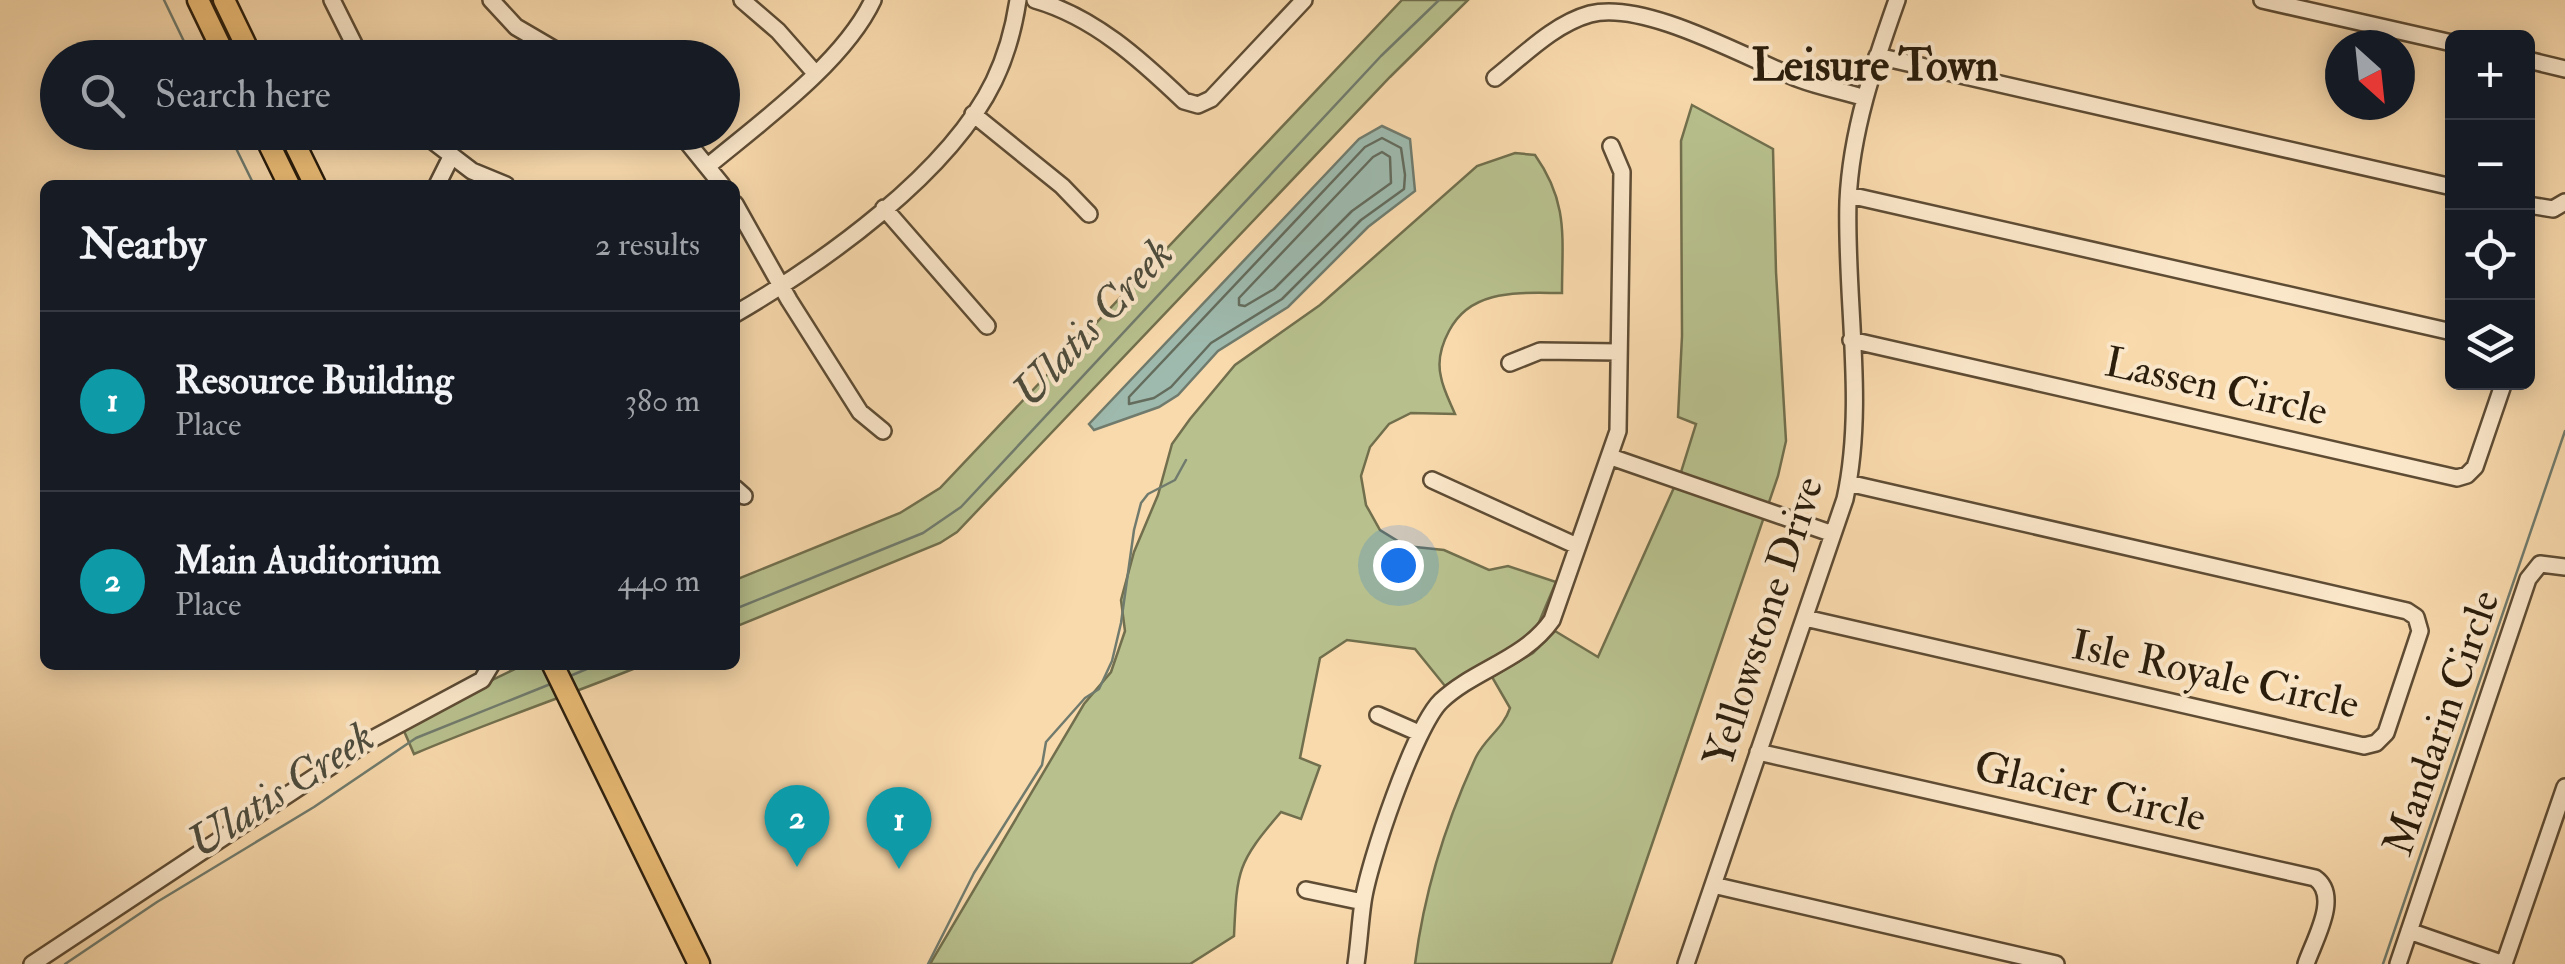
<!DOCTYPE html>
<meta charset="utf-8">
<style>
:root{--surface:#171b24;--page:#20242c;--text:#f1f3f6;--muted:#9ea1a6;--line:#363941;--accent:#1a73e8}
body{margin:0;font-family:"IM FELL Double Pica",serif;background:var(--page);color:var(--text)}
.controls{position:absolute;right:30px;top:30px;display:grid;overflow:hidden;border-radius:15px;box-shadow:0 5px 25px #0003}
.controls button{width:90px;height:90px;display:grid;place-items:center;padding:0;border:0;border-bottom:2px solid var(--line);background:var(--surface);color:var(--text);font:50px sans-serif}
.compass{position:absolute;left:2325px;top:30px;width:90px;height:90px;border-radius:50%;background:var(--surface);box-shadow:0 5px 25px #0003;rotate:153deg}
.you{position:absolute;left:1398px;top:565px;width:35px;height:35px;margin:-25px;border:8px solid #fff;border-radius:50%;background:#1a73e8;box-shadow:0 0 0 15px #1a73e833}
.badge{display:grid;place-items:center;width:65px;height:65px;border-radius:50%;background:var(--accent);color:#fff;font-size:32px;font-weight:700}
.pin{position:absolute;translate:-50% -82px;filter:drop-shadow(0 2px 5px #0008)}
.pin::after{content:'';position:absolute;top:52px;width:35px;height:30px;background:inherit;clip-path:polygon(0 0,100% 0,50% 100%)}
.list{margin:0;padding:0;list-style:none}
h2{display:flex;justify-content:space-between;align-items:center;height:130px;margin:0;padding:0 40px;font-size:42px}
h2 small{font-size:32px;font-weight:400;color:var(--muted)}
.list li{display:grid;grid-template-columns:65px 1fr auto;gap:30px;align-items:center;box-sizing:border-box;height:180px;padding:0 40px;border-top:2px solid var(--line)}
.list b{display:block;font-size:38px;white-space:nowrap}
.list p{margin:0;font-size:32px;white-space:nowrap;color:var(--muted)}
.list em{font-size:32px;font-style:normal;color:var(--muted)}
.icon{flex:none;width:55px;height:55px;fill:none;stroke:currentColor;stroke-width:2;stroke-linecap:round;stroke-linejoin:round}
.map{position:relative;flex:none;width:2565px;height:964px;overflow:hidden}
.search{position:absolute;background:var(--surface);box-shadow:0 5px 25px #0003;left:40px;top:40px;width:700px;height:110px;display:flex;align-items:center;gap:25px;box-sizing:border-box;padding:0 35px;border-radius:55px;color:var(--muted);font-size:38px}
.panel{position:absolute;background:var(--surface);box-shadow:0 5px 25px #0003;left:40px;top:180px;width:700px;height:490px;border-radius:15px}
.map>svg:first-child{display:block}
.green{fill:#b8c18e;stroke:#716f4d;stroke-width:2.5}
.water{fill:#9ebaae;stroke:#707b6d;stroke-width:2.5}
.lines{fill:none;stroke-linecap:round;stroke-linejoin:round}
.shore{stroke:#646c5d;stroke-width:2.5}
.stream{stroke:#707b6d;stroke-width:2.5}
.minor-casing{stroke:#5e4c34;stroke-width:20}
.major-casing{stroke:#2a1d0c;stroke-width:25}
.minor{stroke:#fbe7ca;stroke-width:15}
.major{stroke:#ecbd76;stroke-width:20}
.labels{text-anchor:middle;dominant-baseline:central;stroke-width:8;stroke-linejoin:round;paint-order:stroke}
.street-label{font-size:42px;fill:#2a1d0c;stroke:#fbe7ca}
.neighbourhood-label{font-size:45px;font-weight:bold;fill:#2a1d0c;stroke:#fbe7ca}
.water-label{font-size:45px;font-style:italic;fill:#4d4c3d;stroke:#fbe7ca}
</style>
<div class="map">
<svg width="2565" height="964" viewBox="0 0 2565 964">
<rect width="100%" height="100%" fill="#f9daad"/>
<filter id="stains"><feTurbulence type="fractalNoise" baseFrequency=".002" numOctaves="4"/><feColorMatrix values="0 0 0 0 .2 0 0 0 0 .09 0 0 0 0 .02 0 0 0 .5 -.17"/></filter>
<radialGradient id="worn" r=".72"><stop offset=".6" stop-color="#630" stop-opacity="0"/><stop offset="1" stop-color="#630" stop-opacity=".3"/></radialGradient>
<!-- green -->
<path class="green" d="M1402,0h66l-78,77 -433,455 -17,11 -205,84v-47l165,-67 40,-25z
M1692,105l81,44 3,123 10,169 -8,35 -167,488h-196c9,-71 31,-142 61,-207 10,-20 27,-28 34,-49l-18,-31 41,-24 22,-22 43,26 83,-185 15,-48 -18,-7 4,-81 -1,-195z
M1515,153l20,2c34,48 27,83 27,138 -42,0 -91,-5 -113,38 -7,13 -12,30 -8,46 2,12 9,25 14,37l-44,-1 -22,11 -19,23 -9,29 5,29 14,25 26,16 38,4 45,20 19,-4 48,16 -19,45 -17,15 -75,44 -30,-37 -68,-9 -27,18 -20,100 20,8 -19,53 -20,-7c-44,51 -44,58 -47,124l-44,28h-260l154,-260 27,-32 14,-41 -4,-31 13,-48 24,-57 14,-51 18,-25 45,-54 85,-60 157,-139z
M523,665h120c-76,31 -154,57 -229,89l-13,-30z"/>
<!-- water -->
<path class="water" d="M1382,126l28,13 5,52 -47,36 -80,80 -70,44 -40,44 -19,12 -65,23 -5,-6 270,-285z"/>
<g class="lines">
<!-- shore -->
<path class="shore" d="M1382,138l19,10 4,27 -1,14 -43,31 -79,79 -71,44 -40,44 -17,11 -25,6v-7l236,-250z
M1382,152l8,5 1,26 -39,28 -78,78 -29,17 -6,-1v-7l134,-141z"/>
<!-- stream -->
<path class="stream" d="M164,0l28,58
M228,132l26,53
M735,609l188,-76 38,-26 420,-451 58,-56
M570,676l26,-11
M65,964l92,-62 157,-95 102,-69 137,-55
M928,964l46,-91 68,-108 4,-23 39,-44 14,-9 13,-28 9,-38 13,-93 7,-27 7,-9 27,-14 11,-20
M2383,964l182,-533"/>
<!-- minor casing -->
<g class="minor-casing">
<path id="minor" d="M332,0l29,58
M491,0l25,27 53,31
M742,0l36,31 37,42
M1035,0c59,17 105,59 149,101l14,4 13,-6 93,-99
M2262,0l190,43
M1877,56l575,131
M2528,60l37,9
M1495,78c29,-23 59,-54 95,-64 55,-14 156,44 209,65 21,8 44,12 66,19
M973,114l89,72 27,28
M421,132l51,39 34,14
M679,132l43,53
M708,166c53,-44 136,-104 165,-166
M437,185l14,-28
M1849,195l603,137
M735,204l54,96 71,112 23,19
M2528,205l25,4 12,-7
M884,208l103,118
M735,314c88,-51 214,-140 259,-233 12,-25 20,-54 24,-81
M1851,340l606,138 10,-3 8,-8 29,-85
M1510,363l30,-12 79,1
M1611,457l222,77
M1432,480l145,66
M735,488l9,8
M1805,618l559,128 12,-3 10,-10 34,-102 -4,-14 -9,-6 -559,-128
M1378,715l41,18
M1758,752l557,126c26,18 -1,62 -9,86
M1713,885l343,79
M1306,890l57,12
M2409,931l95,33
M32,964l340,-225 110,-59 9,-15
M1356,964c3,-20 4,-41 7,-62 5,-38 52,-176 78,-201 34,-32 83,-41 111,-81l66,-189 4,-259 -11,-26
M1686,964l159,-465c21,-96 0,-200 3,-298 3,-70 26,-136 49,-201
M2398,964l130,-385 12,-15 25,3
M2504,964l61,-177"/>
</g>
<!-- major casing -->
<g class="major-casing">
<path id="major" d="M198,0l28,58
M224,0l28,58
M263,132l26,53
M289,132l26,53
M553,665l146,299"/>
</g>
<!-- minor -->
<use href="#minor" class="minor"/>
<!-- major -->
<use href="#major" class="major"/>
</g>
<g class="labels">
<!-- street labels -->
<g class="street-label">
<text transform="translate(2216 387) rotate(13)">Lassen Circle</text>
<text transform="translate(1764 622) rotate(-72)">Yellowstone Drive</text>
<text transform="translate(2215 675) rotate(12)">Isle Royale Circle</text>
<text transform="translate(2442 723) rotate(-71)">Mandarin Circle</text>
<text transform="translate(2090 792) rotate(13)">Glacier Circle</text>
</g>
<!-- neighbourhood labels -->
<g class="neighbourhood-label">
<text x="1875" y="66">Leisure Town</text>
</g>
<!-- water labels -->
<g class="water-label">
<text transform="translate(1093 323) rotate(-47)">Ulatis Creek</text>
<text transform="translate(281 790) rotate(-33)">Ulatis Creek</text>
</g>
</g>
<rect width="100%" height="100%" filter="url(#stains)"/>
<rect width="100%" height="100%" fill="url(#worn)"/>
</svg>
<div class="controls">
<button>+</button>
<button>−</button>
<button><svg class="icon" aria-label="locate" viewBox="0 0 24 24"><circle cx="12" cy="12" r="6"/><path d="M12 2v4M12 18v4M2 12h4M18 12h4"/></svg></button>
<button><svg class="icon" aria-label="layers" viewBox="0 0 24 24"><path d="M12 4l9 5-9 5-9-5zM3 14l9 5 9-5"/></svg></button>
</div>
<svg class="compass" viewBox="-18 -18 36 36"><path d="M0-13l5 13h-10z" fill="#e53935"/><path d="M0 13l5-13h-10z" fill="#9ea1a6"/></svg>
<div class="you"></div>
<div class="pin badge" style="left:899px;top:869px;background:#0f9aa8">1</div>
<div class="pin badge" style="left:797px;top:867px;background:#0f9aa8">2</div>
<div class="search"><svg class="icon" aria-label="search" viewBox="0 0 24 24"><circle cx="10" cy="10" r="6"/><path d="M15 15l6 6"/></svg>Search here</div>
<section class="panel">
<h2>Nearby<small>2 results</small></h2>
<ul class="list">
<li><span class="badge" style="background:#0f9aa8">1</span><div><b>Resource Building</b><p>Place</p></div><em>380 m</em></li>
<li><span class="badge" style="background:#0f9aa8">2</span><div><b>Main Auditorium</b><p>Place</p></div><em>440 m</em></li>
</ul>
</section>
</div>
